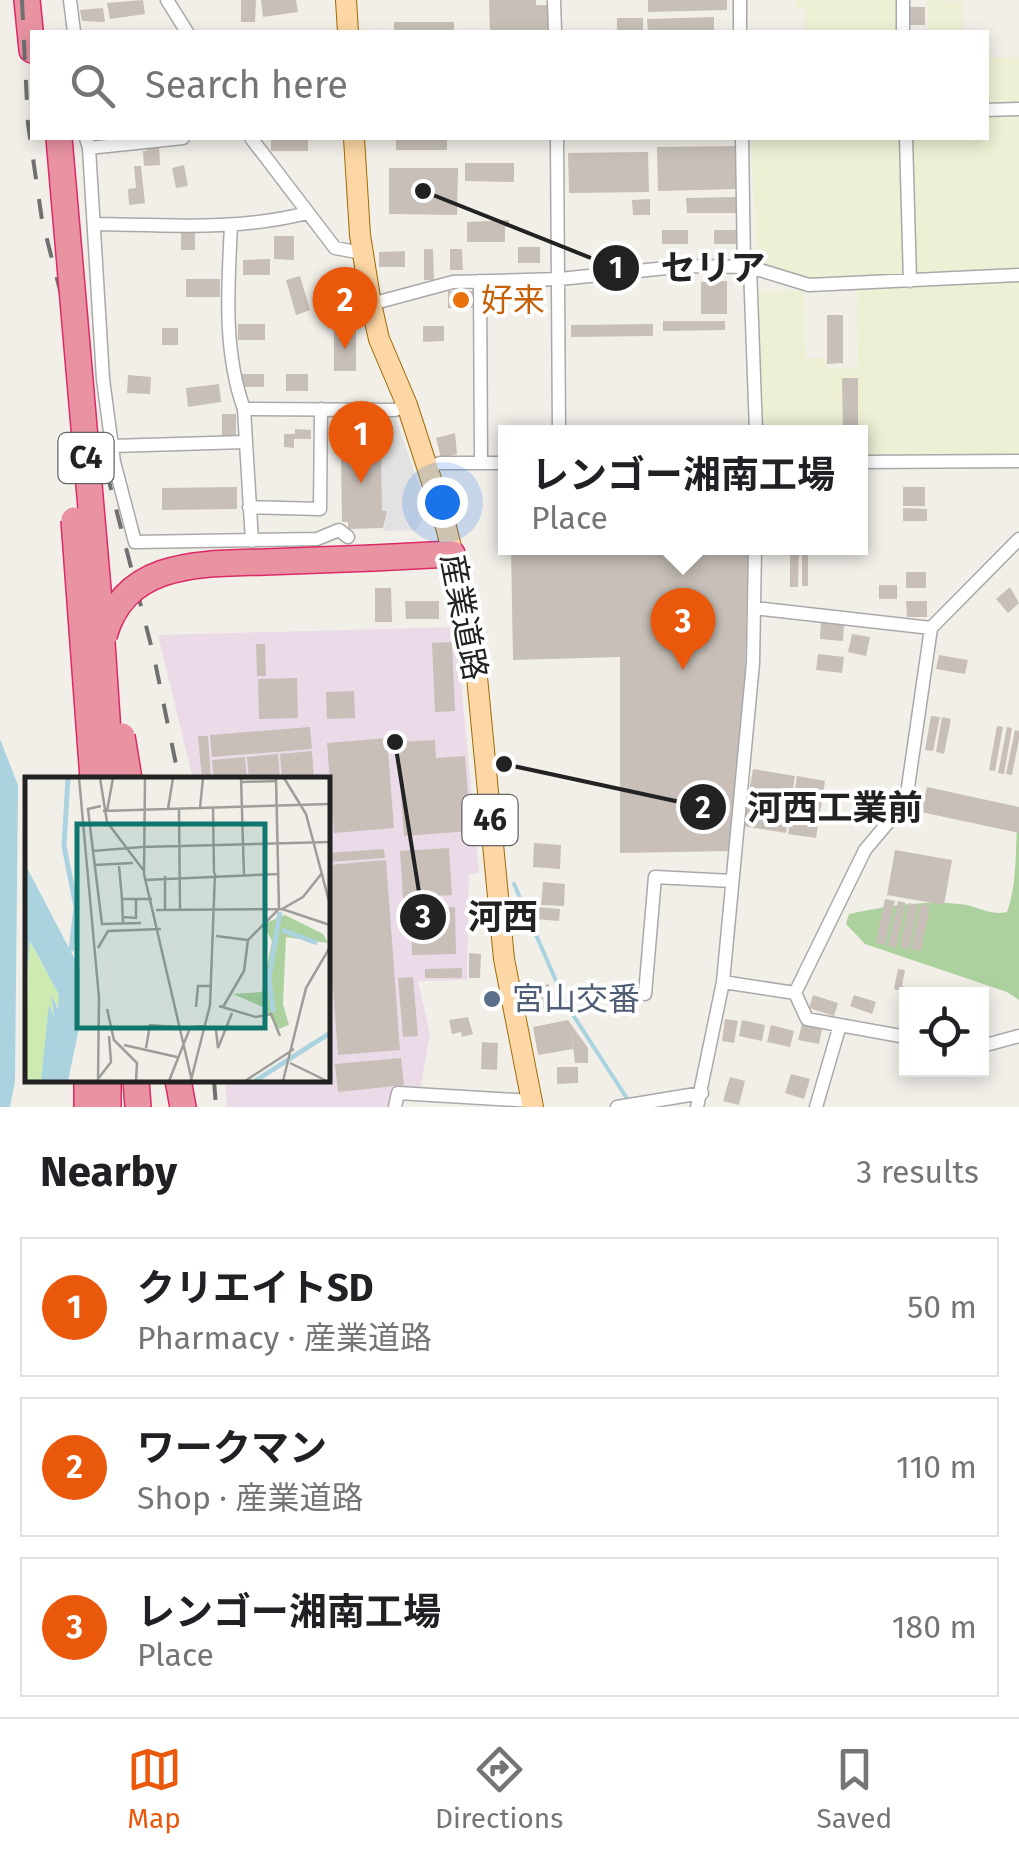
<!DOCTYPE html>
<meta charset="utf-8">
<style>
:root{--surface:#fff;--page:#f2f2f2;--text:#202124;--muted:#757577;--line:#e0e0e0;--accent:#ea580c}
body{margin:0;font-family:"Fira Sans","Noto Sans JP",sans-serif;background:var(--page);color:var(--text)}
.controls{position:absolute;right:30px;bottom:30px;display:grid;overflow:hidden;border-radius:0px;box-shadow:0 5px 15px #0003}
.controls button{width:90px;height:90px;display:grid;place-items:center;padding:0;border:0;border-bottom:2px solid var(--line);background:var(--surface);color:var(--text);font:50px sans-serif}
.you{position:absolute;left:442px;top:502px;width:35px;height:35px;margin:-25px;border:8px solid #fff;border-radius:50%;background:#1a73e8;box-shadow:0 0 0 15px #1a73e833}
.badge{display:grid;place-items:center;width:65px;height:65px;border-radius:50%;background:var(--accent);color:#fff;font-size:32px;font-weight:700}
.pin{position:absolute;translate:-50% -82px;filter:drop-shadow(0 2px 5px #0008)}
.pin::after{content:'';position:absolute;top:52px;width:35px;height:30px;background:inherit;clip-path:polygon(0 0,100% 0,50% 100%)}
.popup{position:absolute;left:498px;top:425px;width:370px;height:130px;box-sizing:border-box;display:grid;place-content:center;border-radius:0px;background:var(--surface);filter:drop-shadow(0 2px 8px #0005);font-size:32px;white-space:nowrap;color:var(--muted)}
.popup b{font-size:38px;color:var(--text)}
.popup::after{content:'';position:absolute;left:50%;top:100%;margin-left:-20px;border:20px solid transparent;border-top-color:var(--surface)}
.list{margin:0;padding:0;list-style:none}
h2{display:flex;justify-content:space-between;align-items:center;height:130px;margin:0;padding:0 40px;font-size:42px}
h2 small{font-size:32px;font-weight:400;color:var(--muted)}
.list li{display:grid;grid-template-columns:65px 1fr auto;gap:30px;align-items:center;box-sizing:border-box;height:140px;margin:0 20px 20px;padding:0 20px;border:2px solid var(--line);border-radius:0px}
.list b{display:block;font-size:38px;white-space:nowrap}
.list p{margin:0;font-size:32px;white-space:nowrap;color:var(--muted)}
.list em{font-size:32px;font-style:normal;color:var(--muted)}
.icon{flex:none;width:55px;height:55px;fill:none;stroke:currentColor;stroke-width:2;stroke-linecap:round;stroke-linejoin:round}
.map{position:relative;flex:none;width:1019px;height:1107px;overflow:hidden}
.search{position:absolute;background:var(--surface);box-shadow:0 5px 15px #0003;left:30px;right:30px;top:30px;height:110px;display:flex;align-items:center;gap:25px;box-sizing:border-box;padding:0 35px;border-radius:0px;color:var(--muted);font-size:38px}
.sheet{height:610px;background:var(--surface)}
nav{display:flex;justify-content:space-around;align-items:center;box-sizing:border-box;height:140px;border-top:2px solid var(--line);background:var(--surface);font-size:28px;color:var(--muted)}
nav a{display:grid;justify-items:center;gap:5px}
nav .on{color:var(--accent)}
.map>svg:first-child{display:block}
.industrial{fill:#ebdbe8}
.farmland{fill:#eef0d5}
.forest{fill:#add19e}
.parking{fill:#e2e2e2}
.water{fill:#aad3df}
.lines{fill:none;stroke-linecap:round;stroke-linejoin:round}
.stream{stroke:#aad3df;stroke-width:4}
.building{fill:#c7bfb8}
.minor-casing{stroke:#a9a9a9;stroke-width:15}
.primary-casing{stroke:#a06b00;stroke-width:22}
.motorway-casing{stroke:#dc2a67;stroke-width:28}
.minor{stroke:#fff;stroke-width:12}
.primary{stroke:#fcd6a4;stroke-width:20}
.motorway{stroke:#e892a2;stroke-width:25}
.rail{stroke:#707070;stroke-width:4;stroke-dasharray:20 20;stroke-linecap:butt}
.motorway-bridge-casing{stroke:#dc2a67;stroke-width:28;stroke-linecap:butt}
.motorway-bridge{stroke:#e892a2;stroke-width:25}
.food-dot{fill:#e8710a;stroke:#fff;stroke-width:4}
.service-dot{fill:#5c6f8a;stroke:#fff;stroke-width:4}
.labels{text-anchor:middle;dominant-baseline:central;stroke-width:8;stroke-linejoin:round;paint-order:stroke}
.shield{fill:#fff;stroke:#646464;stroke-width:2.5}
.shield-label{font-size:30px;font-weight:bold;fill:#222}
.food-label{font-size:32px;fill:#c56008;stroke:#fff;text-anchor:start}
.street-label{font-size:32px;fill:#222;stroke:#fff}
.service-label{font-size:32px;fill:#4e5e75;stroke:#fff;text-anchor:start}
.inset-river{fill:none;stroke:#aad3df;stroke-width:5}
.inset-road{fill:none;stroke:#9f9d99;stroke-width:2.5}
.view{fill:#0f766e;fill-opacity:0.15;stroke:#0f766e;stroke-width:5}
.inset-edge{fill:none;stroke:#222;stroke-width:5}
.leader{fill:none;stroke:#222;stroke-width:4}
.callout-dot{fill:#222;stroke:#fff;stroke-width:4}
.mark-label{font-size:30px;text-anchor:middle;font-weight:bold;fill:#fff}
.callout-label{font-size:35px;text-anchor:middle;font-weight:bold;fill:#222;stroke:#fff;stroke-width:8;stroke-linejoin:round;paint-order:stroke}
</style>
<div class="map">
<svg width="1019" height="1107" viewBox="0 0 1019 1107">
<rect width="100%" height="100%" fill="#f2efe9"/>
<!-- industrial -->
<path class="industrial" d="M456,627l23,246 -10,1 -2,106 -49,1 12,53 -10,55 -30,18h-163l-2,-27h103v-301h-135l-35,-144z"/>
<!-- farmland -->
<path class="farmland" d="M795,0h103l1,32h-94v-25l-9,1z
M927,0l36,2v30h-35z
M1019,57v397l-158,2 -1,-24h-100l-2,-141 46,-1 2,68h21v10l31,-1 -1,-86 -46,1 -28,-13 -26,-5 -6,-126h235l1,-80z"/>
<!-- forest -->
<path class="forest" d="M1019,807v193l-12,-8 -142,-48 -19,-20 3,-10c37,-8 73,-14 111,-10 18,2 29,12 47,8 12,-32 7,-70 12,-105z"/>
<!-- parking -->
<path class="parking" d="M394,414l34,97 -12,19 -33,1 4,-20h-5l-1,-61 -40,6 -1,-13 28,-3 -2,-25z"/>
<!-- water -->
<path class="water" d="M0,739l18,46 -3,296 -5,26h-10z"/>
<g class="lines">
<!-- stream -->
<path class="stream" d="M514,884l52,120 62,96"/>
</g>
<!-- building -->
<path class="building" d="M143,0l2,14 -35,5 -3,-16z
M241,0h15l-1,22h-14z
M261,0h35l2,12 -35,5z
M489,0h47v5h13v27h-59z
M648,0h79v10l-79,2z
M907,7h18v18h-18z
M103,8l2,14 -23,-1 -2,-11z
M714,17v15h-66l-1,-13z
M617,18h26v14h-26z
M394,22h60v10h-60z
M271,138h37v13h-37z
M396,138h51v12h-51z
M159,145l1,20 -16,1 -1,-15h4v-5z
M738,146l1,43 -81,2 -1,-44z
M648,152l1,40 -80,1 -1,-40z
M465,163h49v19l-49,-1z
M184,165l4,21 -12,2 -4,-20z
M134,166h7l4,37 -16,2 -1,-16 8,-1z
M389,168h69l-1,47 -68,-1z
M737,197v16h-50l-1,-15z
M650,199v16h-17l-1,-15z
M509,220v7h-4v15h-38v-20z
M662,230h26v14h-26z
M714,230h23v14h-23z
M181,231h14v19h-14z
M274,236h20v24l-20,-1z
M518,247h22v16h-22z
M424,249h9l1,31h-10z
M450,249h12l1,21h-13z
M405,251v16h-26v-15z
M270,259v16h-27v-15z
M300,276l10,34 -14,5 -10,-35z
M186,279h34v18h-34z
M727,281v33h-26v-32z
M448,291h25l1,17h-26z
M827,315h16v48l-16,1z
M663,321h62v9l-62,1z
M238,324h27v16h-27z
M653,324v12l-82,1v-12z
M334,326h22v45h-22z
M423,326h21v15l-21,1z
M162,328h16v17h-16z
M242,374h22v13h-22z
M286,374h22v17h-22z
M128,375l23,2 -1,17 -23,-1z
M842,378h16v54h-15z
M219,384l2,18 -33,5 -2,-19z
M357,413l4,20 -14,2 -4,-19z
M222,414h14v24h-14z
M295,429l16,1v9h-17v9l-10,-1v-13h11z
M455,433l2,21 -16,4 -5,-20z
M361,450h20l1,61h5l-4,17 -35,1v-7h-6l-1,-66 21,-1z
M237,487v22l-75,1v-22z
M903,487h22v19h-22z
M903,508l24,1v12h-24z
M511,548h237l-3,132 -13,171 -112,2v-196l-107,3z
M790,548h9l-1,39h-8z
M802,548h6v38h-6z
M906,572h20v16h-20z
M879,585h18v14h-18z
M1010,587l9,16 -11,10 -12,-14z
M375,588h16l1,34h-17z
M405,601h34v18h-33z
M906,601h21v16h-20z
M821,621l23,2 -1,18 -23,-2z
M852,634l18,3 -4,19 -18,-4z
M452,642l3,69 -20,1 -3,-69z
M256,644h9l1,32h-9z
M818,654l26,3 -2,16 -26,-3z
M939,655l29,5 -3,14 -29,-5z
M297,678l1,40 -39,1 -1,-40z
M354,691l1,27 -28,1 -1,-27z
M931,716l9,1 -7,34 -8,-1z
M942,717l9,2 -7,35 -8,-2z
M997,726l6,1 -8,44 -6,-1z
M310,727l2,22 -100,8 -2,-22z
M1007,727l5,1 -8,46 -6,-1z
M1015,730l4,1v8l-7,36 -6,-1z
M198,736h10l3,43h-9z
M387,738l7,90 -60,5 -7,-90z
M435,740l1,18 29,-2 6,75 -67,5 -7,-94z
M312,751l2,28h-32l-2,-25z
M278,754l2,25h-31l-2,-22z
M245,757l2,22h-33l-2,-19z
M753,769l42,7 -9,57 -43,-7z
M797,776l28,5 -9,57 -28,-4z
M927,787l92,20v26l-98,-21z
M534,843l27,2 -1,24 -27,-2z
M449,848l3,47 -49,3 -3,-47z
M384,849l1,9 -57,4v-9z
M895,850l57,10 -8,45 -57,-10z
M386,860l14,190 -62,5 -10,-131v-59z
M543,882l22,2 -1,22 -23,-1z
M885,899l10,2 -10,44 -9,-2z
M898,901l8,2 -10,45 -8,-2z
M909,903l9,2 -9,44 -9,-2z
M921,904l9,2 -9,45 -10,-2z
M455,907l1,47 -44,1 -1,-46z
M536,907l24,2 -1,12 -24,-2z
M469,953l12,1 -1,24h-11z
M462,968v10h-37v-9z
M898,969l7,1 -3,16 7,2 -4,18 -6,-1 3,-14 -8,-2z
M413,977l5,59 -15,1 -5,-59z
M549,984l4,23 -18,3 -4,-23z
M813,995l25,8 -4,13 -25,-8z
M854,995l22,7 -4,12 -22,-8z
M468,1017l5,17 -11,3 -1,-5 -9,2 -3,-14z
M725,1019l13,2 -4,22 -12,-2z
M568,1020l20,28v15h-13l-4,-34 2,20 -35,6 -5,-28z
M742,1020l23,5 -3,16 -23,-5z
M802,1024l20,5 -3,15 -21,-4z
M771,1025l23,6 -4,16 -23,-5z
M482,1042l16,1 -1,27 -16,-1z
M401,1058l3,27 -66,7 -3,-28z
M557,1067h21v16l-21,1z
M791,1074l19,5 -6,20 -19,-6z
M730,1077l15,4 -6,24 -16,-4z"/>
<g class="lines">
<!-- minor casing -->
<g class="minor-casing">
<path id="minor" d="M70,0l4,32
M167,0l20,32
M554,0l1,32
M740,0v32
M903,0v32
M986,110l33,-1
M86,138l3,10 94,-10
M251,138l84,110 27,5
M557,138l2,294
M742,138l2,130
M906,138l4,143
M89,148l14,231 11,83 21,80 182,-3 22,-9 9,7
M94,224c72,1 143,7 213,-11
M231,226c-3,60 -8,125 13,183
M750,267l6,165
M480,281l1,182
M371,304l82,-22 107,-3 126,-13 64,1 59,18 210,-10
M112,446l133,-4
M860,462l159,-1
M427,468l13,-5h66
M249,507l71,2 1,-100
M252,541l-8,-132 151,1 12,-5
M754,608l177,20
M723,982l72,11 12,26 99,18
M795,993l70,-143 41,-49 25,-173 88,-89
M645,994l10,-117 77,4
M982,1046l37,-10
M395,1107l3,-14 134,8
M617,1107l85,-14
M697,1107l26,-125 30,-319 2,-115
M816,1107l24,-82"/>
</g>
<!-- primary casing -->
<g class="primary-casing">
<path id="primary" d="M346,0l2,32
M354,138l6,97 11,69 8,35 28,66 37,114 29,116 31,324 29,148"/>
</g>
<!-- motorway casing -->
<g class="motorway-casing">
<path id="motorway" d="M27,0l5,50
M373,558l79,-4
M108,1080v27
M136,1080l2,27
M178,1080l5,27
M87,1107v-27"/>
</g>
<!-- minor -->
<use href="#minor" class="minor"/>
<!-- primary -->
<use href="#primary" class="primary"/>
<!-- motorway -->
<use href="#motorway" class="motorway"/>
<!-- rail -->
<path class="rail" d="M22,0l6,124 14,96 112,437 25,122
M214,1080l2,27"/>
<!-- motorway-bridge casing -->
<g class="motorway-bridge-casing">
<path id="motorway-bridge" d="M59,138l41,474 11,167
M74,520l19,259
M104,636c21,-76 97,-72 161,-74 36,-1 72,-3 108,-4
M122,736l7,43"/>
</g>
<!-- motorway-bridge -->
<use href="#motorway-bridge" class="motorway-bridge"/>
</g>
<!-- markers -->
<circle class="food-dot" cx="461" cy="300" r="10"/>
<circle class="service-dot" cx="492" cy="999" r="10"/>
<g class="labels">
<!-- shield labels -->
<g class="shield">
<rect x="58.5" y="433" width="55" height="50" rx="8"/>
<rect x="462.5" y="795" width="55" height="50" rx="8"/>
</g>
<g class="shield-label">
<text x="86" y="458">C4</text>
<text x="490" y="820">46</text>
</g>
<!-- food labels -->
<g class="food-label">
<text x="481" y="300">好来</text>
</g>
<!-- street labels -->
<g class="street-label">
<text transform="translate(464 617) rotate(79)">産業道路</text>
</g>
<!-- service labels -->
<g class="service-label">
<text x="512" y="999">宮山交番</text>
</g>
</g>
<!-- overview -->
<g transform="translate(25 777)">
<rect width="305" height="305" fill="#f2efe9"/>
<path d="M4,163l30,55 1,16 -9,-17 3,27 -4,-14 -9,74h-16z" fill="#cdebb0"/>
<path d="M260,138l38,19 5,9 -42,-6 -3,67 6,21 -10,4 -14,-21 -32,-14 29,-2 10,-51 -9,-17z" fill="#add19e"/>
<path d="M0,87l55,105v54l-12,58h-27l8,-77 5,13 -3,-23 7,15 1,-14 -29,-54 -5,52z" fill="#aad3df"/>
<path class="inset-river" d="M43,1l-4,68 12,61 -5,44M257,153l35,13M248,235l-4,-34 11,-66M230,304l75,-48"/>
<path class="inset-road" d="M54,1l20,220 -1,83M75,1l7,44 37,49M120,1l-1,96 48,207M216,1l3,98M259,1l22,36 24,91M217,5l34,-1M76,29l-13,3 5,42 49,-4M154,31l1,101M175,31l3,-30M188,31l1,65M143,32l5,-31M78,34l227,-7M82,34l6,-33M117,70l188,-5M68,74l9,73 39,-1M69,88l39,-2M94,89l3,33M140,99v33M120,103l133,-6M257,132l21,-12 19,-24M131,133l126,-1 48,16M98,140l13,1v-19M98,147l-1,-25h30M191,159l32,4M73,171l10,-17 53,-2M194,229l37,11 15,-3 9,22M171,230l2,-21h14M198,230l21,-36 4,-31 31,-31 -3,-131M82,232l7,31 23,23 -1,18M191,253l2,18 14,-35M99,268l53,12M121,271l4,-23 25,2M265,286l37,18M73,302l13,-17 -2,-26M166,303l19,-75 5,-132M144,304l21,-53 16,-3M220,304l49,-32M258,304l23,-93 24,-41"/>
<path class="view" d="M52,47h188v204h-188z"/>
<rect width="305" height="305" class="inset-edge"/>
</g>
<!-- callouts -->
<path class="leader" d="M423 191L616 268M504 764L703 807M395 742L423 917"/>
<g class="callout-dot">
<circle cx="423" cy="191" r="10"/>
<circle cx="504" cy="764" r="10"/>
<circle cx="395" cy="742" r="10"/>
<circle cx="616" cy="268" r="25"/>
<circle cx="703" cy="807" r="25"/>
<circle cx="423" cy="917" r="25"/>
</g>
<g class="mark-label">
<text x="616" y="278">1</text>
<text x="703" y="818">2</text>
<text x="423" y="927">3</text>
</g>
<g class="callout-label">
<text x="713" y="280">セリア</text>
<text x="835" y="820">河西工業前</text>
<text x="503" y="929">河西</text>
</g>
</svg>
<div class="controls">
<button><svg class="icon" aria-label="locate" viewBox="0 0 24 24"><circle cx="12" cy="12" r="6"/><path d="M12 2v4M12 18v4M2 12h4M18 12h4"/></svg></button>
</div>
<div class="you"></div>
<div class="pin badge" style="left:361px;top:483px">1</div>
<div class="pin badge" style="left:345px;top:349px">2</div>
<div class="pin badge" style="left:683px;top:670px">3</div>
<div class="popup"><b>レンゴー湘南工場</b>Place</div>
<div class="search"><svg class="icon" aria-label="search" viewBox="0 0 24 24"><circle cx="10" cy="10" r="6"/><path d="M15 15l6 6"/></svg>Search here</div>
</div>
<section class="sheet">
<h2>Nearby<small>3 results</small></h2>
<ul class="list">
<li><span class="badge">1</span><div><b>クリエイトSD</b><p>Pharmacy · 産業道路</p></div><em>50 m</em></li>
<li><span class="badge">2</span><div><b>ワークマン</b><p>Shop · 産業道路</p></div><em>110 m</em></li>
<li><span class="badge">3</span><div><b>レンゴー湘南工場</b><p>Place</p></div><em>180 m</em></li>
</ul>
</section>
<nav>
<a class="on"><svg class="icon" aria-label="map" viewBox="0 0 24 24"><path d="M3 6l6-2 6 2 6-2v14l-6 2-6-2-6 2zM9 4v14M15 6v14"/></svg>Map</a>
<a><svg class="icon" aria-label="directions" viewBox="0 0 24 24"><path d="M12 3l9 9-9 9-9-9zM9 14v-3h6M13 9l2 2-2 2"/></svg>Directions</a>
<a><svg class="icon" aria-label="saved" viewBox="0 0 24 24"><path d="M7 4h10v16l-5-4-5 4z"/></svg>Saved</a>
</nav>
